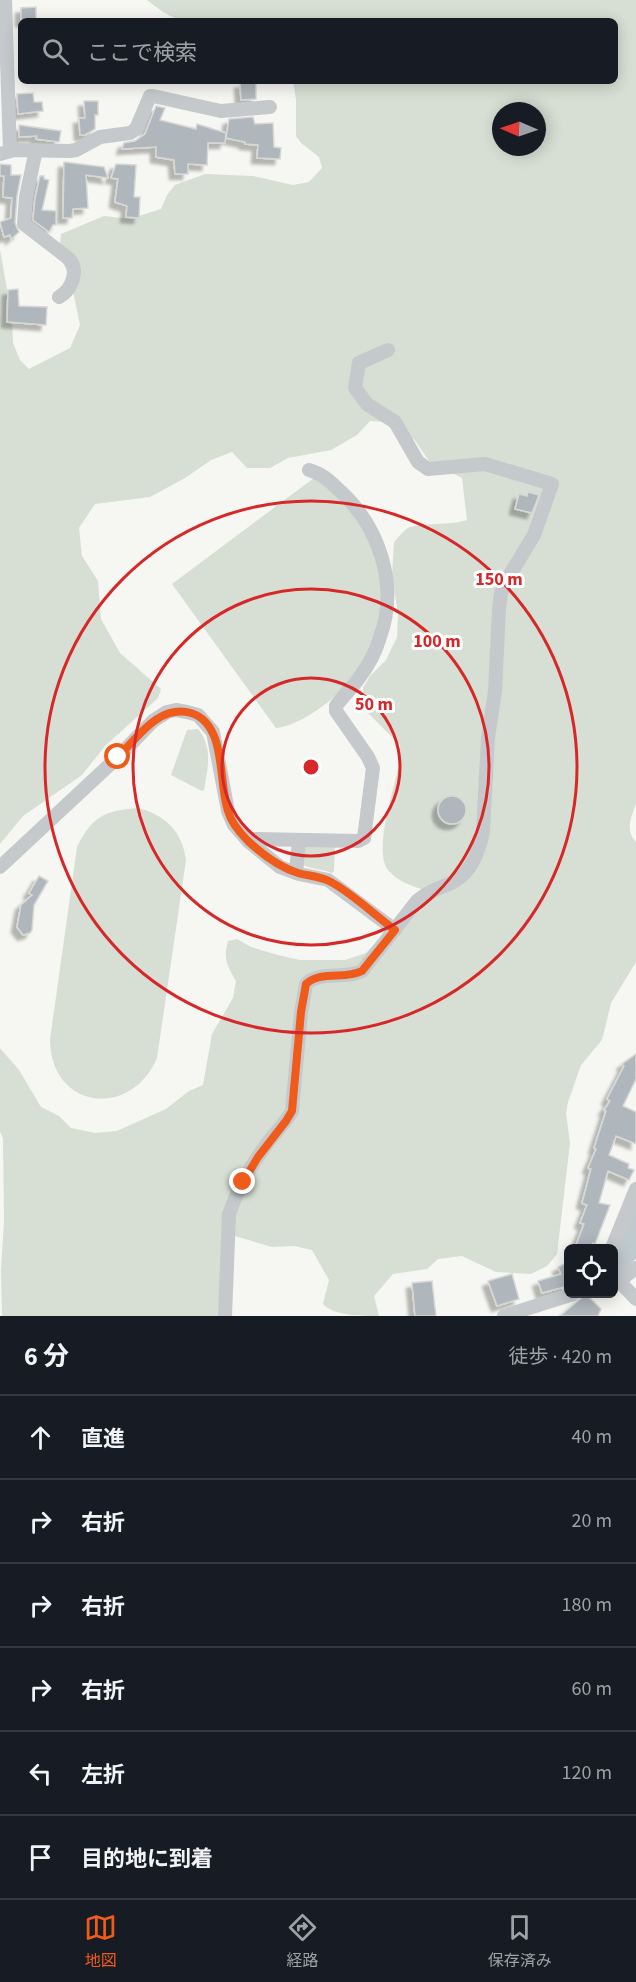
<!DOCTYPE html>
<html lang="ja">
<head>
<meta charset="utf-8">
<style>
  body { margin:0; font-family:"Source Sans 3","Noto Sans JP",sans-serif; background:#242831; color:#f1f3f6 }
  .controls { position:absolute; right:18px; bottom:18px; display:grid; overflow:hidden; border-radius:9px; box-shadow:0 3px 15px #0003 }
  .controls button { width:54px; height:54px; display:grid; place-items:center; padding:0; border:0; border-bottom:2px solid #363941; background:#171b24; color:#f1f3f6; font:30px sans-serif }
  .compass { position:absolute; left:492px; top:102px; width:54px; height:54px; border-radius:50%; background:#171b24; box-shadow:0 3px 15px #0003; rotate:272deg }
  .stop { position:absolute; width:18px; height:18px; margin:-14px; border:4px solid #ef5b1a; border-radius:50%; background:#fff }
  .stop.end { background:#ef5b1a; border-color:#fff; box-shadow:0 2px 6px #0008 }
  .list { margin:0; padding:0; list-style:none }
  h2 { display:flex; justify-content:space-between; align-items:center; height:78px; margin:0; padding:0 24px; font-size:26px }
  h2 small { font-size:20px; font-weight:400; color:#9ea1a6 }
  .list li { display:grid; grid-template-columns:39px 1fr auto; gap:18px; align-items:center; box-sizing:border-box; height:84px; padding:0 24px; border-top:2px solid #363941 }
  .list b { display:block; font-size:22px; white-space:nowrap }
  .list em { font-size:20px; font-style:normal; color:#9ea1a6 }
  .icon { flex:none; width:33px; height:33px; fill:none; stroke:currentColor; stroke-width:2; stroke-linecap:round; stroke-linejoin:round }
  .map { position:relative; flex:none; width:636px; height:1316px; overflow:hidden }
  .search { position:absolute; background:#171b24; box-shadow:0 3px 15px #0003; left:18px; right:18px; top:18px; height:66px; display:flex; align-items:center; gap:15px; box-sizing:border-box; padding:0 21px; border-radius:9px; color:#9ea1a6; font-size:22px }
  .sheet { height:582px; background:#171b24 }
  nav { display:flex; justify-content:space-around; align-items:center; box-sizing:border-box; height:84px; border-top:2px solid #363941; background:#171b24; font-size:16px; color:#9ea1a6 }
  nav a { display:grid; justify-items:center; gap:3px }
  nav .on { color:#ef5b1a }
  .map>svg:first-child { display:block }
  .green { fill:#d7ded3; fill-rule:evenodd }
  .water { fill:#bfcacf }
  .building { fill:#afb6bc; stroke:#d7d8d5; stroke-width:1.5; filter:url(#shadow) }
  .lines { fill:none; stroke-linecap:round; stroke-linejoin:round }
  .minor { stroke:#c5c9cc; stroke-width:14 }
  .route { stroke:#ef5b1a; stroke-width:8 }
  .ring { fill:none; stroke:#d62828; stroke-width:3 }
  .centre { fill:#d62828; stroke:#fff; stroke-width:3 }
  .ring-label { font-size:18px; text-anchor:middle; font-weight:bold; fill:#d62828; stroke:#fff; stroke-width:6; stroke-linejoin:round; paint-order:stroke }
</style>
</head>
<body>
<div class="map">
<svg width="636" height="1316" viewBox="0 0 636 1316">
  <defs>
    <filter id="shadow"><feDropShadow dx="-5.5" dy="5.5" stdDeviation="1.5" flood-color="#0004"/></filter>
  </defs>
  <rect width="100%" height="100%" fill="#f6f6f2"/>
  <g class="green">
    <path d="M 147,0 L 636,0 L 636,804 C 631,817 625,830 636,842 L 636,962 L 611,1003 L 602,1040 L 581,1065 L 568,1102 L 566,1113 L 570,1143 L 557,1254 L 547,1266 L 531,1274 L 496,1272 L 462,1256 L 438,1259 L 427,1269 L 393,1274 L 374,1296 L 379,1316 C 362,1316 333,1316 323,1304 L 329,1280 L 312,1250 L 294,1246 L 272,1247 L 235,1236 L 222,1246 L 220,1316 L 2,1316 L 1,1270 L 4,1221 L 3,1138 L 0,1132 L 0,1048 L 19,1070 L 41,1107 L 59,1116 L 71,1128 L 95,1133 L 117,1131 L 166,1109 L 189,1091 L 203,1085 L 212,1034 L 233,998 L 236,981 C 227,965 223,959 228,941 L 237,939 L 251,947 L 278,955 L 300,960 L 345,960 L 366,953 L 425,890 C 411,886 397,881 388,870 C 373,850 394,791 398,768 C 399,761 400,753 400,745 L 362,707 L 363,688 L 370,676 L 386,660 L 397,637 L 398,613 L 392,577 L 394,542 C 398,538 403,531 408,528 C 422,522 450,526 467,520 L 462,478 L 429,461 L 414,439 L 389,422 L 370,421 L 357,435 L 331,450 L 288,458 L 270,468 L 247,468 L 232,452 L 211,460 L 185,478 L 150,497 L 95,504 L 79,528 L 82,556 L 98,581 L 101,619 L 120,653 L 161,689 L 158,698 L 105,746 L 82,775 L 23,816 L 0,844 L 0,250 L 12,317 L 13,343 L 20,360 L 29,369 L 70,348 L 80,325 L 70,276 L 59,256 L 61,234 L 104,216 L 130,219 L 161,209 L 167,195 L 175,185 L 205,174 L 253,176 L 293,185 L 309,182 L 322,168 L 319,157 L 301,143 L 296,136 L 296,99 L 293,81 L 615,81 L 615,21 L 228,21 C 215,17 212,20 200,21 C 175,22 165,14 147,0 ZM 501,111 L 537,111 L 537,147 L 501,147 Z"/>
    <path d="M 314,478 C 329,488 346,503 357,518 C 399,574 382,660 328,702 C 314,713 294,726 276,728 L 172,584 Z"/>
    <path d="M 198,729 C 213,747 208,768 204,790 L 202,791 L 171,775 L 187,730 Z"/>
    <path d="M 138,808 C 166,815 182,832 186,860 L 157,1058 C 131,1119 51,1110 50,1040 L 77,847 C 93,815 105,811 138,808 Z"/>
    <path d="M 305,847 L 335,847 L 334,871 L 332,873 C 323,869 309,869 302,864 Z"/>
  </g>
  <polygon class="water" points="636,1202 636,1259 619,1273 614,1269 614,1254"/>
  <g class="building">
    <polygon points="36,7 36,21 21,21 21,8"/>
    <polygon points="256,82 256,99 241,100 240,83"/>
    <polygon points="33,93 34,102 42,102 43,111 18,114 17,94"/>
    <polygon points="84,101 98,101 98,115 95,115 95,129 85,135 80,135 79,118 85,118"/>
    <polygon points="156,106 165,108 160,120 196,129 197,124 226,133 225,143 208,143 207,165 188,164 188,174 175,174 174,160 156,157 156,147 122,149 124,143 135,141 145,134"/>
    <polygon points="253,117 255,124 273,123 274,147 281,148 280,159 257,158 258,145 245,144 245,142 226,138 229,119"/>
    <polygon points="19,125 61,131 59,142 36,139 37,136 19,137"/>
    <polygon points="64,162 104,167 108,178 86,175 88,208 73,209 72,218 63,218"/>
    <polygon points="0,164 11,165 11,175 21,175 17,196 15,223 19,232 11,239 10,235 4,237 0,222 11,218 12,198 3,197 4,176 0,176"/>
    <polygon points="116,164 136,165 134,197 140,197 139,218 126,217 127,206 115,202 118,179 111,178"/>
    <polygon points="40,176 44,176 44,179 49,180 42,210 56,211 56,225 53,225 49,232 33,220 35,198"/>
    <polygon points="18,289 19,306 47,307 46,325 7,322 8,290"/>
    <polygon points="528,492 539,495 532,513 515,509 519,494 527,496"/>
    <circle cx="452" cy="810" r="14"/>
    <polygon points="39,876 48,881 34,905 32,930 30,933 23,935 17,927 21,905 32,895 29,893"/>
    <polygon points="636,1054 636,1079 623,1106 636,1112 636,1144 616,1136 609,1155 629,1164 628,1168 634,1170 629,1180 608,1171 599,1203 610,1205 595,1244 593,1243 591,1248 575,1248 584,1224 580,1223 587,1205 582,1203 591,1169 588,1168 596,1149 594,1148 606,1111 604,1110 610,1101 607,1099 624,1066 622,1064"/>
    <polygon points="568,1262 568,1286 542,1293 538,1281 561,1274 558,1267"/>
    <polygon points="512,1274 519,1299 497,1306 488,1281"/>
    <polygon points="432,1281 436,1316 415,1316 412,1283"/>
    <polygon points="586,1294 601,1309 598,1316 560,1316"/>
  </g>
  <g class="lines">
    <g class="minor">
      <polyline points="5,0 10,151"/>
      <path d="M 36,150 L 26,197 L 24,224 L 68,258 C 80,269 72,290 59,297"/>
      <polyline points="0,154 14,150 70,151 76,150 100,137 130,133 136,129 150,96 153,96 221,111 270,107"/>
      <path d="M 248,841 L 255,839 L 358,841 L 364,838 L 373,768 L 368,757 L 336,711 L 336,706 C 343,696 352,688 359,678 C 368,666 376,651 380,637 C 399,584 379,526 339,490 C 330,481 321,473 309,470"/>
      <polyline points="0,867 118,757 153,721 167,712 176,710 187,712 198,715 213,732 228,811 234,825 248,841 280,867 299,874 328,880 395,930"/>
      <polyline points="296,873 299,840"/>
      <polyline points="612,1248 636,1189"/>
      <polyline points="614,1276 636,1299"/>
      <polyline points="619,1281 636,1268"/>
      <path d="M 225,1316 L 229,1214 C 238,1188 252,1163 269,1141 C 277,1131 286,1122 292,1111 L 301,1013 L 306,984 C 321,970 344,980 362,971 L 417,901 C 427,892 439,888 451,883 C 471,874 479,852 483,832 L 488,738 L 495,691 L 499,609 L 501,593 L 509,576 L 534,535 L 552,484 L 485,464 L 428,469 L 418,462 L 395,422 L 367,404 L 355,388 L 359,363 L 388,350"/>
      <polyline points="504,1316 573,1294"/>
    </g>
  </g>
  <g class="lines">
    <path class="route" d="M 118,757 C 138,737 159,704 191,713 C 227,724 218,782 228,811 C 231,822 240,833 248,841 C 263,855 279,867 298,873 C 308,876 319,876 329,881 C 348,890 376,916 395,930 L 362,971 C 344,980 322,970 306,984 L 301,1012 L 292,1111 L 286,1121 L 258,1157 L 243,1182"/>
  </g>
  <g class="ring">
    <circle cx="311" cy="767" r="89"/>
    <circle cx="311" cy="767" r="178"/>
    <circle cx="311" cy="767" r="266"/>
  </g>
  <circle cx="311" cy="767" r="9" class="centre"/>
  <g class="ring-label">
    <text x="499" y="585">150 m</text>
    <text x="437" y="647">100 m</text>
    <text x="374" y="710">50 m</text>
  </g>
</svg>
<div class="controls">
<button><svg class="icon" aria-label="locate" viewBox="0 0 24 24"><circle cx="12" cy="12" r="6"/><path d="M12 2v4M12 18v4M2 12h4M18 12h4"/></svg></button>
</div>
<svg class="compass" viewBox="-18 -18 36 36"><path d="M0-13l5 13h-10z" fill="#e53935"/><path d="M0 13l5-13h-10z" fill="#9ea1a6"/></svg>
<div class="stop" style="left:118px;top:757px"></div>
<div class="stop end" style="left:243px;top:1182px"></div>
<div class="search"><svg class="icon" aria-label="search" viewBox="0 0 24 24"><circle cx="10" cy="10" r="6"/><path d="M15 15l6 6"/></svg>ここで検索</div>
</div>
<section class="sheet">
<h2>6 分<small>徒歩 · 420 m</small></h2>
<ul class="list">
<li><svg class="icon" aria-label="ahead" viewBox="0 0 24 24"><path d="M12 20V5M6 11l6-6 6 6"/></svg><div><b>直進</b></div><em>40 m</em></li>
<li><svg class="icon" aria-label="right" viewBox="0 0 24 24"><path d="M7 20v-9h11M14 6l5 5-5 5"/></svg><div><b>右折</b></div><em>20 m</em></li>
<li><svg class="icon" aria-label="right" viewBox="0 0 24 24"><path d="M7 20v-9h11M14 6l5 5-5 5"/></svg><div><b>右折</b></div><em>180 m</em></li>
<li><svg class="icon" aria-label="right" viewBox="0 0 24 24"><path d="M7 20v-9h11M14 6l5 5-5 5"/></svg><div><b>右折</b></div><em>60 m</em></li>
<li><svg class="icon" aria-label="left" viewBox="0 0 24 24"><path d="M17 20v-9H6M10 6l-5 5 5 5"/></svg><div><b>左折</b></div><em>120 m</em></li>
<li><svg class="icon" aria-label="arrive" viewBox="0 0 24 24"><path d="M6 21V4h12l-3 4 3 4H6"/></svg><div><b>目的地に到着</b></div></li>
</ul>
</section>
<nav>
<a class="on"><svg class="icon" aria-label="map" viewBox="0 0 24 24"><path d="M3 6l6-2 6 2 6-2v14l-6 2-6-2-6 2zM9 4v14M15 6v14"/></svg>地図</a>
<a><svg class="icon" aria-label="directions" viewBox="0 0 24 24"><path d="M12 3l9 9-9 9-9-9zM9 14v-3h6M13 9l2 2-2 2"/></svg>経路</a>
<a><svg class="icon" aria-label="saved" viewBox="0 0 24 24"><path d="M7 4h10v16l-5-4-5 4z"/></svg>保存済み</a>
</nav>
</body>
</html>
